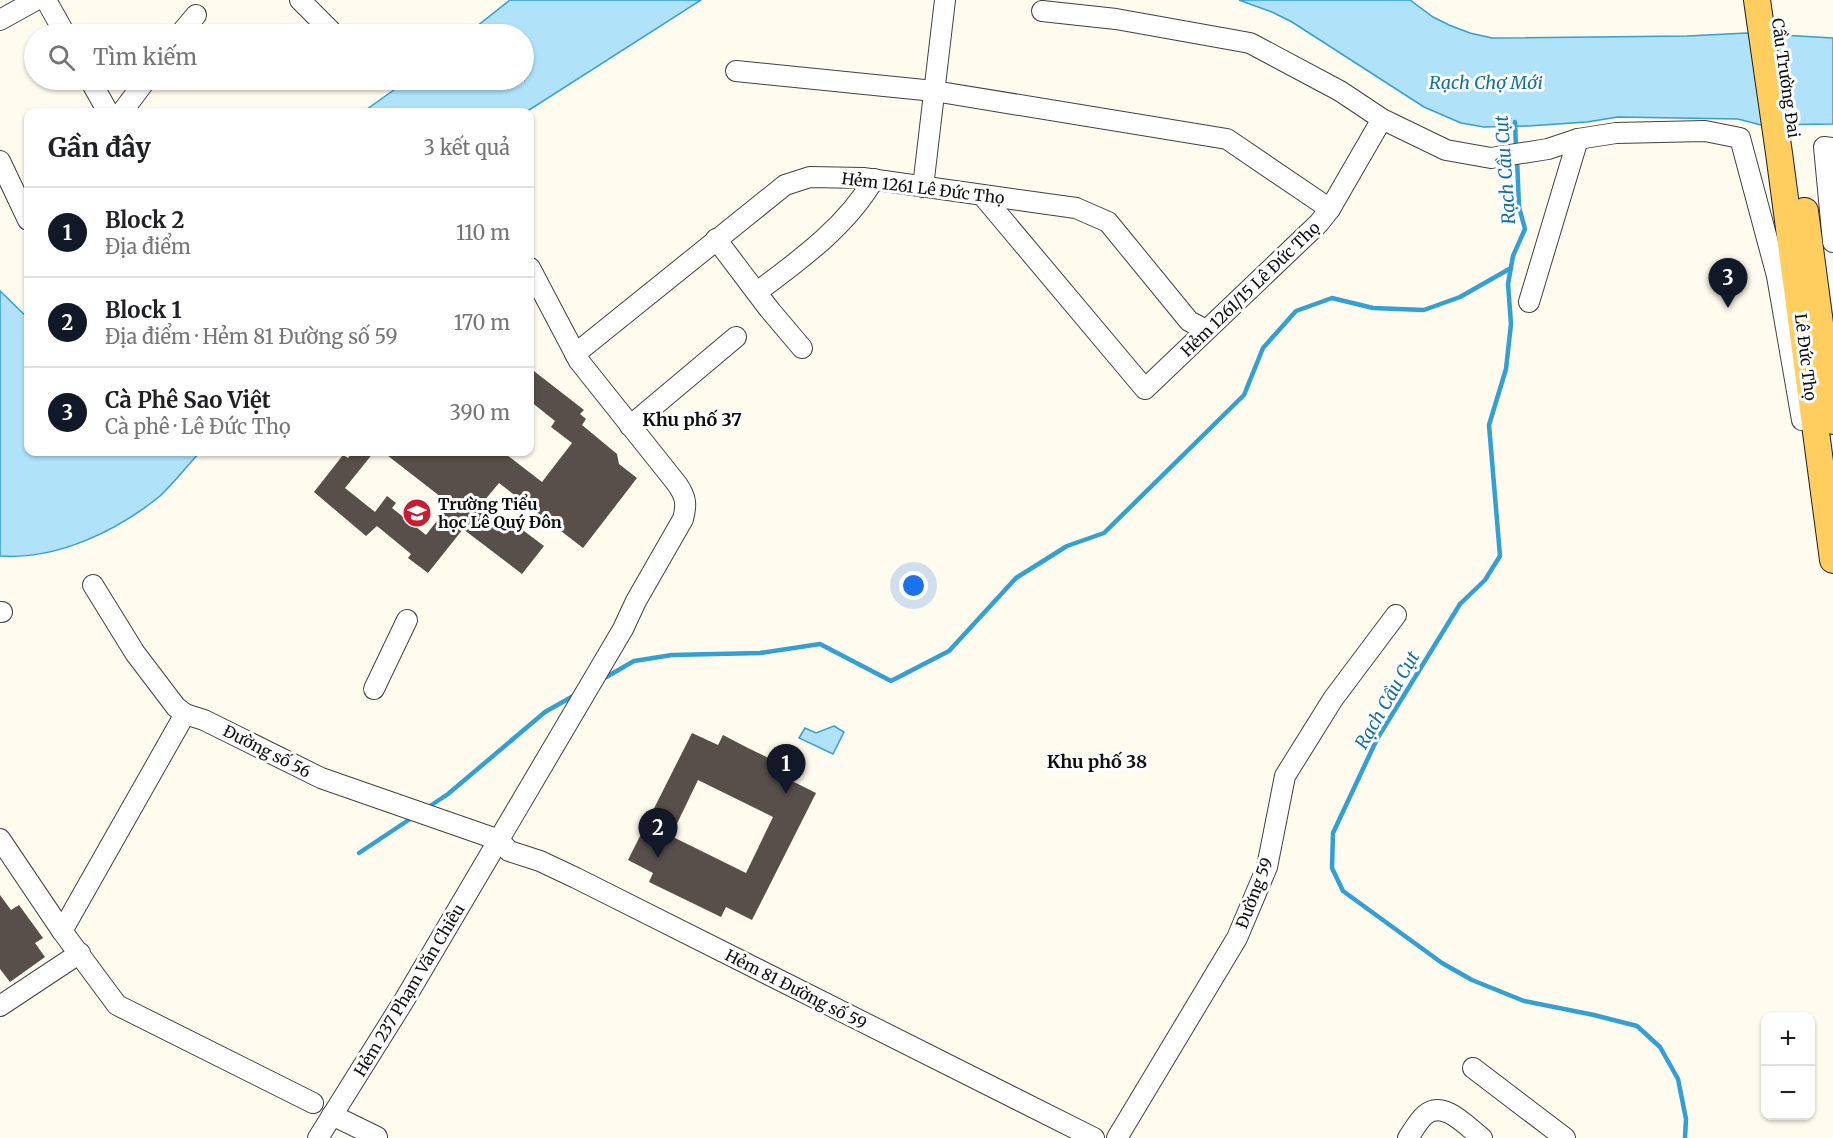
<!DOCTYPE html>
<html lang="vi">
<head>
<meta charset="utf-8">
<style>
  body { margin:0; font-family:Merriweather,serif; background:#f6f6f6; color:#202124 }
  .controls { position:absolute; right:18px; bottom:18px; display:grid; overflow:hidden; border-radius:12px; box-shadow:0 2px 4px #0004 }
  .controls button { width:54px; height:54px; display:grid; place-items:center; padding:0; border:0; border-bottom:2px solid #e0e0e0; background:#fff; color:#202124; font:30px sans-serif }
  .you { position:absolute; left:914px; top:586px; width:21px; height:21px; margin:-15px; border:4px solid #fff; border-radius:50%; background:#1a73e8; box-shadow:0 0 0 9px #1a73e833 }
  .badge { display:grid; place-items:center; width:39px; height:39px; border-radius:50%; background:#111827; color:#fff; font-size:20px; font-weight:700 }
  .pin { position:absolute; translate:-50% -50px; filter:drop-shadow(0 2px 3px #0008) }
  .pin::after { content:''; position:absolute; top:32px; width:21px; height:18px; background:inherit; clip-path:polygon(0 0,100% 0,50% 100%) }
  .list { margin:0; padding:0; list-style:none }
  h2 { display:flex; justify-content:space-between; align-items:center; height:78px; margin:0; padding:0 24px; font-size:26px }
  h2 small { font-size:20px; font-weight:400; color:#757577 }
  .list li { display:grid; grid-template-columns:39px 1fr auto; gap:18px; align-items:center; box-sizing:border-box; height:90px; padding:0 24px; border-top:2px solid #e0e0e0 }
  .list b { display:block; font-size:22px; white-space:nowrap }
  .list p { margin:0; font-size:20px; white-space:nowrap; color:#757577 }
  .list em { font-size:20px; font-style:normal; color:#757577 }
  .icon { flex:none; width:33px; height:33px; fill:none; stroke:currentColor; stroke-width:2; stroke-linecap:round; stroke-linejoin:round }
  .map { position:relative; flex:none; width:1833px; height:1138px; overflow:hidden }
  .search { position:absolute; background:#fff; box-shadow:0 2px 4px #0004; left:24px; top:24px; width:510px; height:66px; display:flex; align-items:center; gap:15px; box-sizing:border-box; padding:0 21px; border-radius:33px; color:#757577; font-size:22px }
  .panel { position:absolute; background:#fff; box-shadow:0 2px 4px #0004; left:24px; top:108px; width:510px; height:348px; border-radius:12px }
  .map>svg:first-child { display:block }
  .water { fill:#b0e3fa; stroke:#329fd6; stroke-width:1.5 }
  .lines { fill:none; stroke-linecap:round; stroke-linejoin:round }
  .stream { stroke:#329fd6; stroke-width:4.5 }
  .building { fill:#584e4a; fill-rule:evenodd }
  .minor-casing { stroke:#414141; stroke-width:22 }
  .major-casing { stroke:#1f1f1f; stroke-width:28 }
  .minor { stroke:#fff; stroke-width:20 }
  .major { stroke:#ffce5f; stroke-width:26 }
  .labels { text-anchor:middle; dominant-baseline:central; stroke-width:6; stroke-linejoin:round; paint-order:stroke }
  .street-label { font-size:16px; fill:#0e0e0e; stroke:#fff }
  .poi-label { font-size:16px; font-weight:bold; fill:#0e0e0e; stroke:#fff; text-anchor:start }
  .water-label { font-size:18px; font-style:italic; fill:#0e6fa9; stroke:#fff }
  .neighbourhood-label { font-size:18px; font-weight:bold; fill:#0e0e0e; stroke:#fff }
</style>
</head>
<body>
<div class="map">
<svg width="1833" height="1138" viewBox="0 0 1833 1138">
  <rect width="100%" height="100%" fill="#fffbef"/>
  <g class="water">
    <polygon points="510,0 701,0 526,112 363,112 408,80 524,80 524,34 467,34"/>
    <polygon points="1239,0 1410,0 1433,17 1449,25 1470,33 1492,38 1687,36 1747,33 1833,38 1833,124 1761,125 1738,119 1618,117 1587,122 1528,126 1484,127 1461,123 1424,107 1292,22 1272,12"/>
    <path d="M 0,291 L 28,318 L 28,452 L 200,452 C 187,466 174,483 160,496 C 117,531 57,560 0,556 Z"/>
    <polygon points="834,726 844,732 833,754 799,738 805,728 816,733"/>
  </g>
  <g class="lines">
    <g class="stream">
      <polyline points="1515,122 1516,149"/>
      <polyline points="1517,158 1519,207 1525,229 1513,256 1508,284 1511,324 1506,369 1489,425 1500,556 1485,580 1460,604 1377,739 1333,833 1332,868 1343,891 1442,963 1472,980 1524,1001 1594,1015 1637,1026 1660,1047 1678,1079 1686,1119 1685,1138"/>
      <polyline points="601,680 634,661 672,655 760,653 820,644 891,681 949,651 1016,578 1067,546 1104,533 1244,395 1263,348 1296,311 1332,298 1373,308 1424,310 1460,297 1511,268"/>
      <polyline points="427,808 448,794 545,712 575,695"/>
      <polyline points="359,853 413,817"/>
    </g>
  </g>
  <g class="building">
    <polygon points="530,368 584,410 580,414 586,419 582,425 617,454 619,464 637,478 583,548 499,483 484,501 544,546 522,574 463,529 428,573 408,558 411,554 377,526 366,536 314,492 343,455 348,458 353,452 374,452 345,488 375,512 387,496 396,503 392,508 426,535 450,504 383,452 503,452 542,482 572,443 551,427 555,421 530,401"/>
    <path d="M 692,733 L 718,745 L 723,735 L 748,748 L 795,771 L 790,780 L 816,793 L 752,920 L 726,907 L 721,917 L 649,882 L 653,873 L 628,860 ZM 698,780 L 773,817 L 746,873 L 671,836 Z"/>
    <polygon points="0,895 11,910 19,905 43,938 35,943 45,957 10,982 0,969"/>
  </g>
  <g class="lines">
    <g class="minor-casing">
      <g id="minor">
        <polyline points="46,0 65,34"/>
        <polyline points="300,0 334,34"/>
        <polyline points="1042,11 1116,19 1250,43 1340,91 1382,119 1446,150 1491,158 1548,149 1578,139 1616,133 1705,131 1740,138 1777,276 1802,420"/>
        <polyline points="0,20 36,0"/>
        <polyline points="180,34 196,15"/>
        <polyline points="736,71 934,91 1227,139 1330,209"/>
        <polyline points="90,80 108,112"/>
        <polyline points="122,112 146,80"/>
        <polyline points="1833,148 1824,147 1833,242"/>
        <polyline points="0,161 28,220"/>
        <polyline points="923,187 945,0"/>
        <polyline points="982,195 1145,389 1319,223 1330,209 1382,119"/>
        <polyline points="716,239 769,309 802,348"/>
        <path d="M 757,292 C 800,260 847,226 874,179"/>
        <polyline points="1529,302 1578,139"/>
        <polyline points="575,354 785,185 810,177 863,178 1076,208 1108,222 1189,321 1206,330"/>
        <polyline points="630,426 736,337"/>
        <polyline points="93,585 135,653 176,707 185,714 204,720 321,778 499,840 509,851 540,861 576,878 1094,1138"/>
        <polyline points="0,612 2,612"/>
        <polyline points="374,689 407,620"/>
        <polyline points="0,839 62,931 117,1005 313,1103"/>
        <polyline points="62,931 185,714"/>
        <polyline points="0,1006 80,953"/>
        <polyline points="1473,1068 1565,1138"/>
        <polyline points="332,1115 377,1137"/>
        <path d="M 318,1138 L 405,999 L 623,629 L 636,601 L 683,519 C 687,504 686,497 677,484 L 579,361 L 530,268"/>
        <polyline points="1117,1138 1237,938 1267,867 1285,776 1333,699 1396,615"/>
        <path d="M 1408,1138 C 1413,1131 1418,1121 1425,1115 C 1444,1099 1467,1127 1482,1138"/>
      </g>
    </g>
    <g class="major-casing">
      <g id="major">
        <polyline points="1757,0 1779,153 1833,560"/>
        <polyline points="1805,211 1833,421"/>
      </g>
    </g>
    <use href="#minor" class="minor"/>
    <use href="#major" class="major"/>
  </g>
  <defs>
    <g id="school-disc" transform="scale(1.5)"><circle r="9.5" fill="#c81c30" stroke="#fff"/><path d="M0-5L7-2L0 1L-7-2ZM-4 1L0 2.5L4 1V4Q0 6-4 4Z" fill="#fff"/></g>
  </defs>
  <g fill-rule="evenodd">
    <use href="#school-disc" x="417" y="513"/>
  </g>
  <g class="labels">
    <g class="street-label">
      <text transform="translate(1786 78) rotate(82)">Cầu Trường Đai</text>
      <text transform="translate(923 188) rotate(7)">Hẻm 1261 Lê Đức Thọ</text>
      <text transform="translate(1250 289) rotate(-44)">Hẻm 1261/15 Lê Đức Thọ</text>
      <text transform="translate(1806 357) rotate(83)">Lê Đức Thọ</text>
      <text transform="translate(267 751) rotate(27)">Đường số 56</text>
      <text transform="translate(1254 893) rotate(-69)">Đường 59</text>
      <text transform="translate(796 989) rotate(27)">Hẻm 81 Đường số 59</text>
      <text transform="translate(409 990) rotate(-59)">Hẻm 237 Phạm Văn Chiêu</text>
    </g>
    <g class="poi-label">
      <text x="438" y="504">Trường Tiểu<tspan x="438" dy="18">học Lê Quý Đôn</tspan></text>
    </g>
    <g class="water-label">
      <text x="1486" y="82">Rạch Chợ Mới</text>
      <text transform="translate(1505 170) rotate(-94)">Rạch Cầu Cụt</text>
      <text transform="translate(1387 700) rotate(-60)">Rạch Cầu Cụt</text>
    </g>
    <g class="neighbourhood-label">
      <text x="692" y="419">Khu phố 37</text>
      <text x="1097" y="761">Khu phố 38</text>
    </g>
  </g>
</svg>
<div class="controls">
<button>+</button>
<button>−</button>
</div>
<div class="you"></div>
<div class="pin badge" style="left:786px;top:794px">1</div>
<div class="pin badge" style="left:658px;top:858px">2</div>
<div class="pin badge" style="left:1728px;top:308px">3</div>
<div class="search"><svg class="icon" aria-label="search" viewBox="0 0 24 24"><circle cx="10" cy="10" r="6"/><path d="M15 15l6 6"/></svg>Tìm kiếm</div>
<section class="panel">
<h2>Gần đây<small>3 kết quả</small></h2>
<ul class="list">
<li><span class="badge">1</span><div><b>Block 2</b><p>Địa điểm</p></div><em>110 m</em></li>
<li><span class="badge">2</span><div><b>Block 1</b><p>Địa điểm · Hẻm 81 Đường số 59</p></div><em>170 m</em></li>
<li><span class="badge">3</span><div><b>Cà Phê Sao Việt</b><p>Cà phê · Lê Đức Thọ</p></div><em>390 m</em></li>
</ul>
</section>
</div>
</body>
</html>
